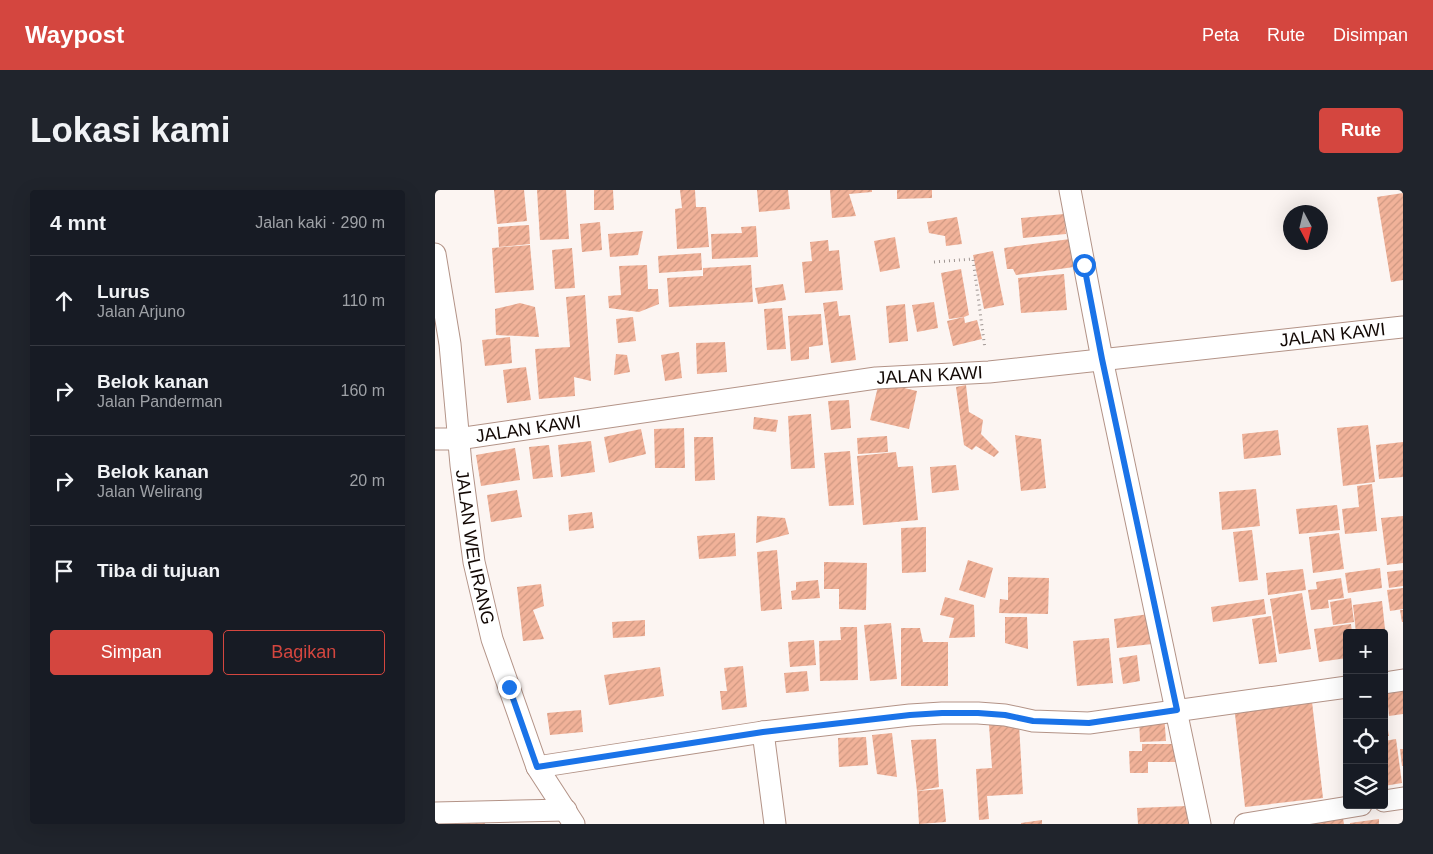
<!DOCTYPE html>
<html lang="id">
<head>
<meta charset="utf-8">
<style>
  body { margin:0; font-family:Helvetica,sans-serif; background:#20242c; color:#f1f3f6 }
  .controls { position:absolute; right:15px; bottom:15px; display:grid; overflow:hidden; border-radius:5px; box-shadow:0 5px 20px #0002 }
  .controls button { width:45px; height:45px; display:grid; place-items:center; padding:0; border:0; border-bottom:1px solid #363941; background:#171b24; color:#f1f3f6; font:25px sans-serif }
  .compass { position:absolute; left:848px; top:15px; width:45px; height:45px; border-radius:50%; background:#171b24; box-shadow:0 5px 20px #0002; rotate:173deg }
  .stop { position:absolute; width:15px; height:15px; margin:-11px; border:4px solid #1a73e8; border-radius:50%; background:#fff }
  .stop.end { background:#1a73e8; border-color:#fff; box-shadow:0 1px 5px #0008 }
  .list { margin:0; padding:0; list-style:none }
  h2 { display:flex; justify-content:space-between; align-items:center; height:65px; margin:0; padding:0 20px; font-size:21px }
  h2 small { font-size:16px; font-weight:400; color:#9ea1a6 }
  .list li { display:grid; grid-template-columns:32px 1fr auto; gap:15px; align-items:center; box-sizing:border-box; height:90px; padding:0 20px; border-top:1px solid #363941 }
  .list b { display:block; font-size:19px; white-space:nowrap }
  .list p { margin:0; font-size:16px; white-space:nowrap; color:#9ea1a6 }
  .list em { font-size:16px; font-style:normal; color:#9ea1a6 }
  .actions { display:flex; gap:10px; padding:15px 20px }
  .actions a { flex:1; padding:11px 0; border:1px solid #d4463f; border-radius:5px; text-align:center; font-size:18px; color:#d4463f }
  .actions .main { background:#d4463f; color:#fff }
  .icon { flex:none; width:28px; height:28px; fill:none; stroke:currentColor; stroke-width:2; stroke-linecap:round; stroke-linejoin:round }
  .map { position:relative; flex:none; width:968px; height:634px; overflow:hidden; border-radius:5px }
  header { display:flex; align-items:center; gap:30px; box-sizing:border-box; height:70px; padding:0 25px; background:#d4463f; color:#fff }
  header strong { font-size:24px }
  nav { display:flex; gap:28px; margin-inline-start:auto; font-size:18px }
  .intro { display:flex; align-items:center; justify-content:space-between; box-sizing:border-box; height:120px; padding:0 30px }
  h1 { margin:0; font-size:35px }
  .button { padding:12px 22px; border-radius:5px; background:#d4463f; color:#fff; font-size:18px; font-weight:700 }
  main { display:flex; gap:30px; padding:0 30px }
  aside { flex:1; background:#171b24; border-radius:5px; box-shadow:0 5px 20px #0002 }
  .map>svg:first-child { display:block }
  .building { fill:url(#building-hatch) }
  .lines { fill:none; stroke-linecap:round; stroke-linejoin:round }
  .minor-casing { stroke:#b39387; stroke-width:23 }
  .path { stroke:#9e9592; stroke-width:3; stroke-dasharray:1 4; stroke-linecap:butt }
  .minor { stroke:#fff; stroke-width:21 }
  .route { stroke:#1a73e8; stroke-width:6 }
  .labels { text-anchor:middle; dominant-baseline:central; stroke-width:4; stroke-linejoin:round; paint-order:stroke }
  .street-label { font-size:18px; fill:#130905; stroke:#fcf5f2 }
</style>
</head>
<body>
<header>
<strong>Waypost</strong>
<nav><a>Peta</a><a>Rute</a><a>Disimpan</a></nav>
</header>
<div class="intro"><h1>Lokasi kami</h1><a class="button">Rute</a></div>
<main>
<aside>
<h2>4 mnt<small>Jalan kaki · 290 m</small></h2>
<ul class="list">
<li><svg class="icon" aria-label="ahead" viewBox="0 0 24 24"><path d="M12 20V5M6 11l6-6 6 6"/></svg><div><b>Lurus</b><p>Jalan Arjuno</p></div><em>110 m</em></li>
<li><svg class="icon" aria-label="right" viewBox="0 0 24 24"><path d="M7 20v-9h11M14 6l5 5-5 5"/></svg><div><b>Belok kanan</b><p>Jalan Panderman</p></div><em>160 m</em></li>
<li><svg class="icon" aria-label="right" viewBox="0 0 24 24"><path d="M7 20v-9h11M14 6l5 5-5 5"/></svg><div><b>Belok kanan</b><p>Jalan Welirang</p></div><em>20 m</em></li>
<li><svg class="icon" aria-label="arrive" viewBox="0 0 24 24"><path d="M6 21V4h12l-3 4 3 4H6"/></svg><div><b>Tiba di tujuan</b></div></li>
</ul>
<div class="actions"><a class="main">Simpan</a><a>Bagikan</a></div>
</aside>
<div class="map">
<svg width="968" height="634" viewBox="0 0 968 634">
  <defs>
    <pattern id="building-hatch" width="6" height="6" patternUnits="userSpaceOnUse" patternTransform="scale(1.25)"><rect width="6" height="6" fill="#f1b299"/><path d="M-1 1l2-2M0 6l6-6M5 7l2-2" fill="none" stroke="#ce9882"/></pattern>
  </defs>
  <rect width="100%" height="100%" fill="#fcf5f2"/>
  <g class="building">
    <polygon points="59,0 89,0 92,31 62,34"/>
    <polygon points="102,0 131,0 134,49 105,50"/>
    <polygon points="159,0 178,0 179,20 159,20"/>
    <polygon points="245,0 260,0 261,17 271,17 274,57 242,59 240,19 247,18"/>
    <polygon points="322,0 353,0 355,19 324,22"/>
    <polygon points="395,0 437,0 437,2 414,4 421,26 397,28"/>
    <polygon points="462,0 497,0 497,8 462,9"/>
    <polygon points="968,3 968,90 956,92 942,7"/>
    <polygon points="629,24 631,44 588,48 586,28"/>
    <polygon points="522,27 527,54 511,56 510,46 494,43 492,32"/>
    <polygon points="165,32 167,60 147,62 145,34"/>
    <polygon points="94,35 95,54 64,57 63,37"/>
    <polygon points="321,36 323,67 277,69 276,44 307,43 306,37"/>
    <polygon points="208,41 203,65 175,67 173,44"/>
    <polygon points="460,47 465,78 445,82 439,51"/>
    <polygon points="635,49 639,77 581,85 578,79 572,79 569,58"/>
    <polygon points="393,50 394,61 404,60 408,100 370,103 367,72 377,71 375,52"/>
    <polygon points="95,55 99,100 60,103 57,58"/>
    <polygon points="137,58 140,98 120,99 117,60"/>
    <polygon points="558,61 569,115 549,119 538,65"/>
    <polygon points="266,63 267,80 224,83 223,66"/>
    <polygon points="212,75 213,99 223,99 224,114 204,122 174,118 173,106 186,105 184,76"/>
    <polygon points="316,75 318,112 234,117 232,88 268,86 268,78"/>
    <polygon points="526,79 534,125 529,127 514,129 506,83"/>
    <polygon points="629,84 632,120 586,123 583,88"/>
    <polygon points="348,94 351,110 323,114 320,98"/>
    <polygon points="150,105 156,191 139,187 140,206 104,209 100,159 135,157 131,107"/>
    <polygon points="402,111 404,126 415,125 421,170 396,173 388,113"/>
    <polygon points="499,112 503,138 482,142 477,115"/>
    <polygon points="85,113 100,117 104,147 61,145 60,119"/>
    <polygon points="470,114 473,151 454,153 451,116"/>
    <polygon points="347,118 351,159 332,160 329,119"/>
    <polygon points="386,124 388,155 374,157 374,169 356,171 353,126"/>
    <polygon points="198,127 201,151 183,153 181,129"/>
    <polygon points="529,127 530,133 542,130 547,149 518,156 512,131"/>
    <polygon points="75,147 77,173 50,176 47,150"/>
    <polygon points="290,152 292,182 262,184 261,153"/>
    <polygon points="244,162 247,188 230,191 226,165"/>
    <polygon points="181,164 192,165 195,182 179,185"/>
    <polygon points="91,177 96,210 72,213 68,180"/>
    <polygon points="444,192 482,201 474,239 435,230"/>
    <polygon points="531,195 534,222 548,230 546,244 564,262 559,267 541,256 537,260 529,255 521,197"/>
    <polygon points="414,210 416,238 396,240 393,211"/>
    <polygon points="376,224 380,278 356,279 353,226"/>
    <polygon points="319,227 343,230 341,242 318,239"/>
    <polygon points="933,235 940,292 908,296 902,238"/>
    <polygon points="249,238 250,278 220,278 219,239"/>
    <polygon points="206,239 211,264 174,273 169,247"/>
    <polygon points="843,240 846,265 809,269 807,244"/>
    <polygon points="580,245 606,249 611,298 586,301"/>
    <polygon points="452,246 453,262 423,264 422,248"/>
    <polygon points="259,247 278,247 280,290 260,291"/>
    <polygon points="156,251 160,282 126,287 123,255"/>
    <polygon points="968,252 968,287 944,289 941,255"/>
    <polygon points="114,255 118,287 98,289 94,257"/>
    <polygon points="80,258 85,290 46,296 41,265"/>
    <polygon points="415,261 419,315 394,316 389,263"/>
    <polygon points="461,262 463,277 478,276 483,330 428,335 422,266"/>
    <polygon points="521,275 524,300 497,303 495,277"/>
    <polygon points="937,294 942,341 910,344 907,319 924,317 922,296"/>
    <polygon points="821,299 825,336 787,340 784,302"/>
    <polygon points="82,300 87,327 56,332 52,305"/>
    <polygon points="902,315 905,340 864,344 861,319"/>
    <polygon points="157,322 159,338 134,341 133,325"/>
    <polygon points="322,326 350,328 354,344 321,353"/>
    <polygon points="968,326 968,373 952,375 946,328"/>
    <polygon points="491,337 491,382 467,383 466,338"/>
    <polygon points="817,340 823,390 804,392 798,342"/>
    <polygon points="300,343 301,366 264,369 262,346"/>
    <polygon points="904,343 909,379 878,383 874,347"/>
    <polygon points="342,360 347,419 326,421 322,362"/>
    <polygon points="533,370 558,378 550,408 524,400"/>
    <polygon points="389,372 432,373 431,420 404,419 404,399 389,399"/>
    <polygon points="945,378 947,398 913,403 910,383"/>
    <polygon points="868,379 871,400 833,405 831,383"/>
    <polygon points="968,380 968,396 954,398 952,382"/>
    <polygon points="573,387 614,388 613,424 564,423 565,409 573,410"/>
    <polygon points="906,388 909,408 893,410 894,418 876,420 873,400 882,399 881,392"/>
    <polygon points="383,390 385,408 357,410 356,401 361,400 361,392"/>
    <polygon points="106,394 109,416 98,420 109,449 88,451 82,397"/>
    <polygon points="968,398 968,419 955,421 952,400"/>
    <polygon points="867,403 876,459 844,464 835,409"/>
    <polygon points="510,407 539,415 540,447 514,448 519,428 505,425"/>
    <polygon points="916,408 919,432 898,435 895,412"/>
    <polygon points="829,409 831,424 778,432 776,417"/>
    <polygon points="947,411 952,458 949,458 949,443 921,443 918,415"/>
    <polygon points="965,420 968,420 968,432 967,432"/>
    <polygon points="714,424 717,454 682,458 679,429"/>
    <polygon points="836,426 842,472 824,474 817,429"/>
    <polygon points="570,427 592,427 593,459 570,453"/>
    <polygon points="210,430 210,446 178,448 177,432"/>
    <polygon points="456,433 462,489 435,491 429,435"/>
    <polygon points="916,434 917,443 912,443 912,468 884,472 879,439"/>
    <polygon points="405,437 422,437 423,490 385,491 384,451 406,450"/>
    <polygon points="466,438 485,438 488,452 513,452 513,496 466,496"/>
    <polygon points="674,448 678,493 642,496 638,451"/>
    <polygon points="379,450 381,475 355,477 353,452"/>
    <polygon points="702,465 705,491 688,494 684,468"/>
    <polygon points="308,476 312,517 287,520 285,501 292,501 289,478"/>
    <polygon points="225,477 229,506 174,515 169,485"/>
    <polygon points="372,481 374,501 351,503 349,483"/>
    <polygon points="968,493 968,524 954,526 951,495"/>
    <polygon points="876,503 888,608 810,617 799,515"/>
    <polygon points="949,518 954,546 949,546"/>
    <polygon points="146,520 148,542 115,545 112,523"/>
    <polygon points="729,524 731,551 705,552 704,526"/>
    <polygon points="584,534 588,604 552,606 554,629 544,630 541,579 557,578 554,535"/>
    <polygon points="457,543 462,587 442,584 437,545"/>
    <polygon points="431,547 433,575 404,577 403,548"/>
    <polygon points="501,549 504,597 482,601 476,550"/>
    <polygon points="961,549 967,593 949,596 949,551"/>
    <polygon points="707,554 739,554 740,572 713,572 713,583 695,583 694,561 707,561"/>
    <polygon points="965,559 968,559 968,576 967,576"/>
    <polygon points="508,599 511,632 484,634 482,601"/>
    <polygon points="752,616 753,634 703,634 702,618"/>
    <polygon points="907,622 909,634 876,634 875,627"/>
    <polygon points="49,629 50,634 10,634 10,631"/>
    <polygon points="944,629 944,634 915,634 915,633"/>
    <polygon points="607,630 607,634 586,634 586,633"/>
  </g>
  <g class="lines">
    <g class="minor-casing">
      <g id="minor">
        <polyline points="635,0 667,169 765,634"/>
        <path id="s1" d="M 0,64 L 15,154 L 26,275 L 39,372 L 57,449 L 102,577 L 139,634"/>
        <path id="s2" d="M 0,249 L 23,249 L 441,188 L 554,182 L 968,137"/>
        <polyline points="949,493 968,490"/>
        <polyline points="328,542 340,634"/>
        <polyline points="102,577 328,542 475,525 507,523 543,523 570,525 598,531 654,533 912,497"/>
        <polyline points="949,611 968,608"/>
        <polyline points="0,623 131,620"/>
        <polyline points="810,634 926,615"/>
      </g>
    </g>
    <polyline class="path" points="499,72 538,69 550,159"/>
    <use href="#minor" class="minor"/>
  </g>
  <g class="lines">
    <polyline class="route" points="74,497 102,577 328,542 475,525 507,523 543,523 570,525 598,531 654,533 742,520 667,169 649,75"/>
  </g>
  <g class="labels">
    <g class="street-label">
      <text stroke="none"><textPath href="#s2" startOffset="904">JALAN KAWI</textPath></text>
      <text stroke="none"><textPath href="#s2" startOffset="499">JALAN KAWI</textPath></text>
      <text stroke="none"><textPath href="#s2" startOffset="94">JALAN KAWI</textPath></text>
      <text stroke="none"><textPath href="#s1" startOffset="296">JALAN WELIRANG</textPath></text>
    </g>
  </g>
</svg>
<div class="controls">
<button>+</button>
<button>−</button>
<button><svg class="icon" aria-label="locate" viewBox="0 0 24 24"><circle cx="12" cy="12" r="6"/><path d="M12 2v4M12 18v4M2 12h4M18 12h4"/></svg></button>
<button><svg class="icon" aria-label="layers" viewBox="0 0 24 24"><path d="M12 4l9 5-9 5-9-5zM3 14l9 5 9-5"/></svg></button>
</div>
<svg class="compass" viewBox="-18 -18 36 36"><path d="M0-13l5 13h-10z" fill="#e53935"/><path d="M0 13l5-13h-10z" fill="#9ea1a6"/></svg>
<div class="stop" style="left:649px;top:75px"></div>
<div class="stop end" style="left:74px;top:497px"></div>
</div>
</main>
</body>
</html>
